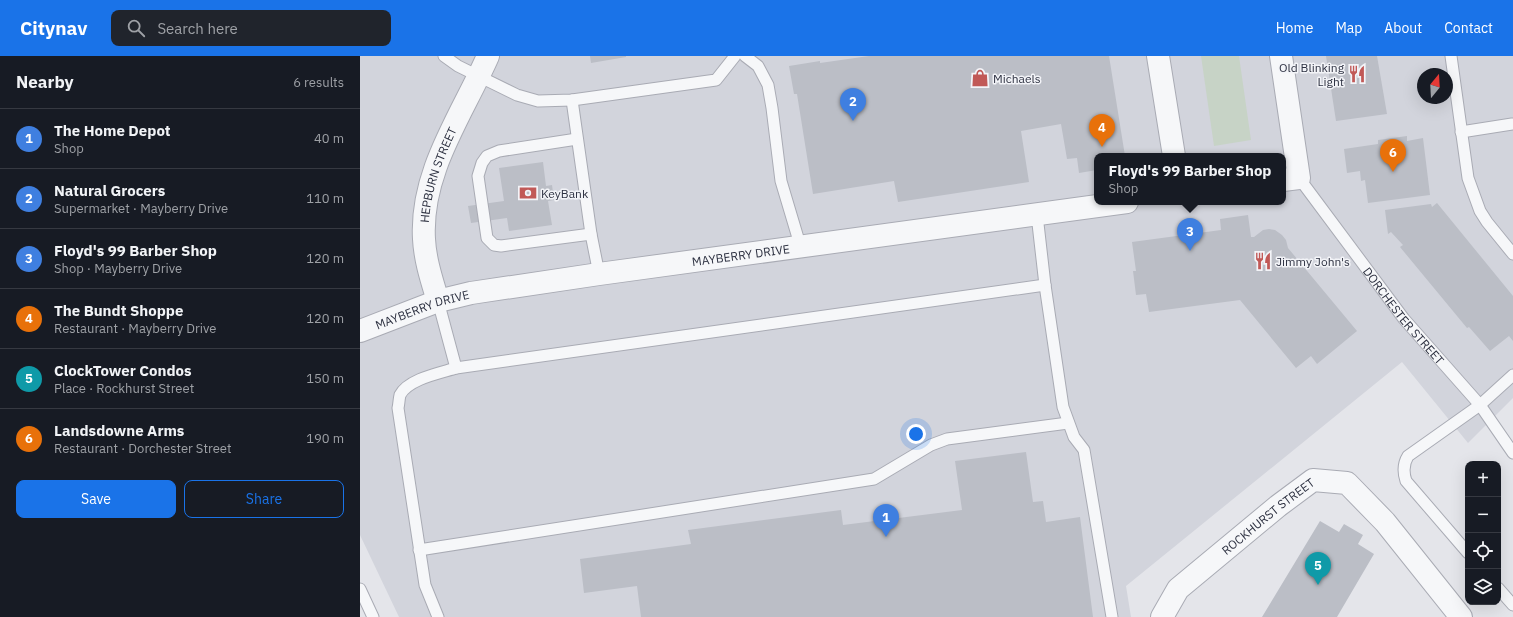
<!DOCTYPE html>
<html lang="en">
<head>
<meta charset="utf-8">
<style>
  body { margin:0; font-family:"IBM Plex Sans",sans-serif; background:#20242c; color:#f1f3f6 }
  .controls { position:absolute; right:12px; bottom:12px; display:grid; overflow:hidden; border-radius:8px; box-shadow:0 4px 16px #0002 }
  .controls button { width:36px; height:36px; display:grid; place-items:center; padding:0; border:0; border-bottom:1px solid #363941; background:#171b24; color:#f1f3f6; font:20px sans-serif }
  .compass { position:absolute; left:1057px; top:12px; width:36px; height:36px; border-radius:50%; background:#171b24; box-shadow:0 4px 16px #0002; rotate:18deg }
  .you { position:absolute; left:556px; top:378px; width:14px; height:14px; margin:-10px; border:3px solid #fff; border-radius:50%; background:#1a73e8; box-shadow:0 0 0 6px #1a73e833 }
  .badge { display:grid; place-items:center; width:26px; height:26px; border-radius:50%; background:#1a73e8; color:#fff; font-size:13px; font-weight:700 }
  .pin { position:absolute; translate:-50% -33px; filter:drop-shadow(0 1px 2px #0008) }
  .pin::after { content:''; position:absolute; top:21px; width:14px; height:12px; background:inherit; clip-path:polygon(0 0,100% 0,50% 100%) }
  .popup { position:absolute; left:734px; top:97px; width:192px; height:52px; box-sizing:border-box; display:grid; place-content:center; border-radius:8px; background:#171b24; filter:drop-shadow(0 1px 3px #0005); font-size:13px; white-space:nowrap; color:#9ea1a6 }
  .popup b { font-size:15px; color:#f1f3f6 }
  .popup::after { content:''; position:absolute; left:50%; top:100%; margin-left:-8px; border:8px solid transparent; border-top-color:#171b24 }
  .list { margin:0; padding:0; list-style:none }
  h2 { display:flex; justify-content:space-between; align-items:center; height:52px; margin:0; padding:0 16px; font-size:17px }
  h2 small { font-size:13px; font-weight:400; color:#9ea1a6 }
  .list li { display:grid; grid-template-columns:26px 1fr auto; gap:12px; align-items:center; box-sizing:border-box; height:60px; padding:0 16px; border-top:1px solid #363941 }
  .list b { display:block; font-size:15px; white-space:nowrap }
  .list p { margin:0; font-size:13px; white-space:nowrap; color:#9ea1a6 }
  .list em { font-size:13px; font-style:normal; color:#9ea1a6 }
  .actions { display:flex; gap:8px; padding:12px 16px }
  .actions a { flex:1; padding:9px 0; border:1px solid #1a73e8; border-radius:8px; text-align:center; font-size:14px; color:#1a73e8 }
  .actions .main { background:#1a73e8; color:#fff }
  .icon { flex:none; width:22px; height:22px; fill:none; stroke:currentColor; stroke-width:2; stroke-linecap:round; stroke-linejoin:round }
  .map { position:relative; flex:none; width:1153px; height:561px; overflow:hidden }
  header { display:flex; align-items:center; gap:24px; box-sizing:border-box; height:56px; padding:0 20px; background:#1a73e8; color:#fff }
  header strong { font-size:19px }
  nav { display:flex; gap:22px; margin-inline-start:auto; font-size:14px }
  .search { width:280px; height:36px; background:#20242c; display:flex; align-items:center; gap:10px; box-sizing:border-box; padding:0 14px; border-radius:8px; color:#9ea1a6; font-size:15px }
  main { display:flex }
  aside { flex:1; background:#171b24 }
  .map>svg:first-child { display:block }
  .built { fill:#d2d4dc; fill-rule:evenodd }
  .green { fill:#c7d3c6 }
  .building { fill:#bbbec6 }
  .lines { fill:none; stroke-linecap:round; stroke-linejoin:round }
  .service-casing { stroke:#a9abb4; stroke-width:13 }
  .minor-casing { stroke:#a9abb4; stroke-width:24 }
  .service { stroke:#f6f7f9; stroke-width:11 }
  .minor { stroke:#f6f7f9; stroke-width:22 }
  .labels { text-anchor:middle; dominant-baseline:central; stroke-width:3; stroke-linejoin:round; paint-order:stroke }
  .poi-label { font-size:12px; fill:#2d3141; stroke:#f3f4f8; text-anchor:start }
  .street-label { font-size:12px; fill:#2d3141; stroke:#f3f4f8 }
</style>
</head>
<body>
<header>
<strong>Citynav</strong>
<div class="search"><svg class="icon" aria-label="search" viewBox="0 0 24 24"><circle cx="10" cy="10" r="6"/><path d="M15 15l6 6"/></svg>Search here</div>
<nav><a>Home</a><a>Map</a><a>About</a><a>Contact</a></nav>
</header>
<main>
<aside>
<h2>Nearby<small>6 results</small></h2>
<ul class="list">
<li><span class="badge" style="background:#3f7fe0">1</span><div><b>The Home Depot</b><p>Shop</p></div><em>40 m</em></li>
<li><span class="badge" style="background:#3f7fe0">2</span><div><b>Natural Grocers</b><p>Supermarket · Mayberry Drive</p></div><em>110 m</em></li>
<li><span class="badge" style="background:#3f7fe0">3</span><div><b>Floyd's 99 Barber Shop</b><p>Shop · Mayberry Drive</p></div><em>120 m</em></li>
<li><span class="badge" style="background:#e8710a">4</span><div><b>The Bundt Shoppe</b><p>Restaurant · Mayberry Drive</p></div><em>120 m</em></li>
<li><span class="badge" style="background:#0f9aa8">5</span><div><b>ClockTower Condos</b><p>Place · Rockhurst Street</p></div><em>150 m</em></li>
<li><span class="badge" style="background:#e8710a">6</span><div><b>Landsdowne Arms</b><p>Restaurant · Dorchester Street</p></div><em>190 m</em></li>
</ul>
<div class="actions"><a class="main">Save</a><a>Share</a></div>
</aside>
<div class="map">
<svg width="1153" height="561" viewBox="0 0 1153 561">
  <rect width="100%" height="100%" fill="#e4e5ea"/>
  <path class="built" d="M 0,0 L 1153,0 L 1153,342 L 1108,387 L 1042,306 L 766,530 L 771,561 L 39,561 L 0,479 ZM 1063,18 L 1087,18 L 1087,42 L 1063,42 ZM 737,100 L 923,100 L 923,146 L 737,146 Z"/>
  <polygon class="green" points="841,0 879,0 891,84 854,90"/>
  <g class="building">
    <polygon points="230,0 266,0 266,1 231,7"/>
    <polygon points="509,0 749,0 765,100 737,100 737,114 719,117 717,102 707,103 701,68 661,75 669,126 538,146 534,125 453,138 437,38 434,38 429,10 460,5 460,7"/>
    <polygon points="966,0 1017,0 1027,58 976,65"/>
    <polygon points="1047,80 1047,85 1063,82 1070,139 1008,147 1005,124 1001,125 1000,115 987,117 984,93 1018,88 1018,84"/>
    <polygon points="183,106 186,130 192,129 194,144 188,145 192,169 149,175 147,162 111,167 108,150 144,145 139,112"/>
    <polygon points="1077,147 1153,240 1153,285 1149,280 1130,295 1109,271 1107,272 1040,191 1043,189 1031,176 1028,178 1025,154 1071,148 1072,151"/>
    <polygon points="888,159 891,181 894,181 903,174 909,173 915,174 922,179 926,184 928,192 997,275 957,308 951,300 936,312 880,244 789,256 786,238 776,239 773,215 776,215 772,186 861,174 860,163"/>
    <polygon points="666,396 673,446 683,445 686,466 720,461 733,561 281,561 277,530 224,537 220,503 331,488 328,474 481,454 483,469 602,454 595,405"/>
    <polygon points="960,465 979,476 984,468 1003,479 998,488 1014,498 977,561 902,561"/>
  </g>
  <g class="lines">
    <g class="service-casing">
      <g id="service">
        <polyline points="84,0 98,10 157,39 178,45 212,44 356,24 375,0"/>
        <polyline points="385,0 398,10 408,29 412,52 421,125 441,192"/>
        <polyline points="1091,0 1108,122 1120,155 1127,166 1153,198"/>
        <polyline points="212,44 231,178 239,218"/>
        <polyline points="1101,76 1152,68"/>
        <polyline points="217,83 139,95 127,100 122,107 118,120 127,182 134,189 141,190 231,178"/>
        <path id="s1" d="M 939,122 L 1044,263 L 1120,349 L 1153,397"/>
        <polyline points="677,159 685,229 703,351 714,381 724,394 752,561"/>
        <path d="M 78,245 L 96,312 C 80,317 48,323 40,339 C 39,343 39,348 38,352 L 65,529 L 78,561"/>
        <polyline points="96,312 685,229"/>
        <polyline points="59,494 514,423 571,389 587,383 708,367"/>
        <path d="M 1108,497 L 1046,425 C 1043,416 1043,408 1048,400 L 1120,349 L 1153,319"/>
        <polyline points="1138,532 1153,549"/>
        <polyline points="0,533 13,561"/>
      </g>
    </g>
    <g class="minor-casing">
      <g id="minor">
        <polyline points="798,0 814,100"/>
        <polyline points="921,0 939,122 923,124"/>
        <path id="s2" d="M 78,245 C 72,225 65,204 64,183 C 60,116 102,59 128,0"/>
        <path id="s3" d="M 0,275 L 78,245 L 111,237 L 239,218 L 767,146"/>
        <path id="s4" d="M 802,561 L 818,533 L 918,450 L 953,424 L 987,427 L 1025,466 L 1101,561"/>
      </g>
    </g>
    <use href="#service" class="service"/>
    <use href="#minor" class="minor"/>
  </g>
  <defs>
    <g id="restaurant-bare" transform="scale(1.38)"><path d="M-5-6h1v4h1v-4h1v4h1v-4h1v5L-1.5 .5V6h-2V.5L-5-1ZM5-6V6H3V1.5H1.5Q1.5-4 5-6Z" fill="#c15957" stroke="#f3f4f8" stroke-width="2.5" paint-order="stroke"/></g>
    <g id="shop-bare" transform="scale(1.38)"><path d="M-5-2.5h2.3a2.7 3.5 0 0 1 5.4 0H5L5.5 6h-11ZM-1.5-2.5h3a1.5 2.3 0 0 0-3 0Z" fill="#c15957" stroke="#f3f4f8" stroke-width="2.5" paint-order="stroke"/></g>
    <g id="bank-bare" transform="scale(1.38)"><path d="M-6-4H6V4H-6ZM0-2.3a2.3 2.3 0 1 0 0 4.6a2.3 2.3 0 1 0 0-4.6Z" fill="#c15957" stroke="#f3f4f8" stroke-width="2.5" paint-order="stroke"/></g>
  </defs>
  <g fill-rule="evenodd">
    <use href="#restaurant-bare" x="997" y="18"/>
    <use href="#shop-bare" x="620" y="22"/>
    <use href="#bank-bare" x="168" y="137"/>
    <use href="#restaurant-bare" x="903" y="205"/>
  </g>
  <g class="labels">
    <g class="poi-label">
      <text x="984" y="11" text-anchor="end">Old Blinking<tspan x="984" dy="14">Light</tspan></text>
      <text x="633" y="22">Michaels</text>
      <text x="181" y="137">KeyBank</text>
      <text x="916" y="205">Jimmy John's</text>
    </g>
    <g class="street-label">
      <text stroke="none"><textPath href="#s2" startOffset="130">HEPBURN STREET</textPath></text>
      <text stroke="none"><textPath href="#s3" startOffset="390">MAYBERRY DRIVE</textPath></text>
      <text stroke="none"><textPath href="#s3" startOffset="66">MAYBERRY DRIVE</textPath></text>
      <text stroke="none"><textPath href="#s1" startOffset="173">DORCHESTER STREET</textPath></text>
      <text stroke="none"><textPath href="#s4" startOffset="148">ROCKHURST STREET</textPath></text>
    </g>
  </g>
</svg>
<div class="controls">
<button>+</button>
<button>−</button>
<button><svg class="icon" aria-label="locate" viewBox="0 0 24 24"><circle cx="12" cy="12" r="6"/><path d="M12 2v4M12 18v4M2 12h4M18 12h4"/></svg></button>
<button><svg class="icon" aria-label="layers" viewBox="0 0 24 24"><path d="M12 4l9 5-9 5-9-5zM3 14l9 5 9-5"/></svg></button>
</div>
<svg class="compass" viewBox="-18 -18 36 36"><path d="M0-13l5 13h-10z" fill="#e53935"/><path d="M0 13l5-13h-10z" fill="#9ea1a6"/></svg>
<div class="you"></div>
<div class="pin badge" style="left:526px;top:481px;background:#3f7fe0">1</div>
<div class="pin badge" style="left:493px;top:65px;background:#3f7fe0">2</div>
<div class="pin badge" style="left:830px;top:195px;background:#3f7fe0">3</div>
<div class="popup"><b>Floyd's 99 Barber Shop</b>Shop</div>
<div class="pin badge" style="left:742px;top:91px;background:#e8710a">4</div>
<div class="pin badge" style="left:958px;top:529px;background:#0f9aa8">5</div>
<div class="pin badge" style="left:1033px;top:116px;background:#e8710a">6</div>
</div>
</main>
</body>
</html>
